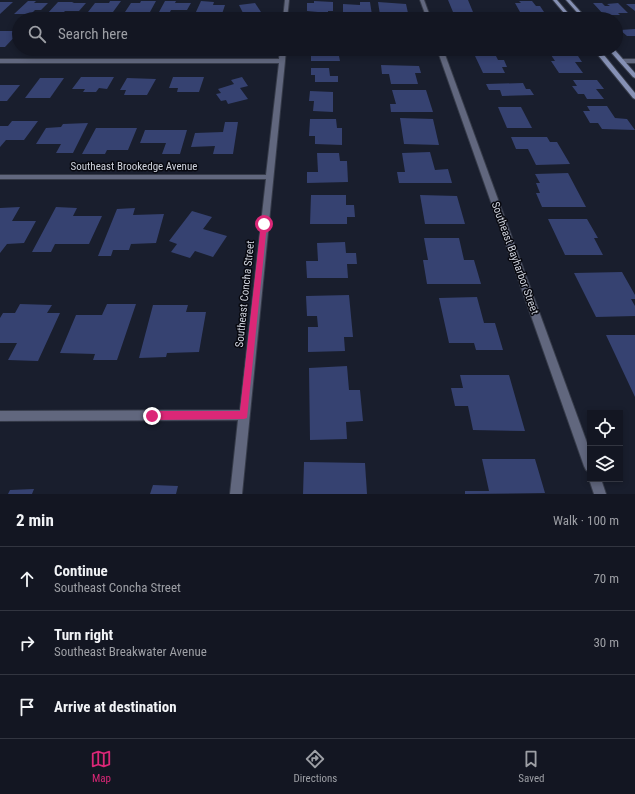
<!DOCTYPE html>
<html lang="en">
<head>
<meta charset="utf-8">
<style>
  body { margin:0; font-family:"Roboto Condensed",sans-serif; background:#1c1f2a; color:#f1f3f6 }
  .controls { position:absolute; right:12px; bottom:12px; display:grid; overflow:hidden; border-radius:0px; box-shadow:0 2px 6px #0003 }
  .controls button { width:36px; height:36px; display:grid; place-items:center; padding:0; border:0; border-bottom:1px solid #323540; background:#131622; color:#f1f3f6; font:20px sans-serif }
  .stop { position:absolute; width:12px; height:12px; margin:-9px; border:3px solid #db2777; border-radius:50%; background:#fff }
  .stop.end { background:#db2777; border-color:#fff; box-shadow:0 1px 4px #0008 }
  .list { margin:0; padding:0; list-style:none }
  h2 { display:flex; justify-content:space-between; align-items:center; height:52px; margin:0; padding:0 16px; font-size:17px }
  h2 small { font-size:13px; font-weight:400; color:#9d9fa5 }
  .list li { display:grid; grid-template-columns:26px 1fr auto; gap:12px; align-items:center; box-sizing:border-box; height:64px; padding:0 16px; border-top:1px solid #323540 }
  .list b { display:block; font-size:15px; white-space:nowrap }
  .list p { margin:0; font-size:13px; white-space:nowrap; color:#9d9fa5 }
  .list em { font-size:13px; font-style:normal; color:#9d9fa5 }
  .icon { flex:none; width:22px; height:22px; fill:none; stroke:currentColor; stroke-width:2; stroke-linecap:round; stroke-linejoin:round }
  .map { position:relative; flex:none; width:635px; height:494px; overflow:hidden }
  .search { position:absolute; background:#131622; box-shadow:0 2px 6px #0003; left:12px; right:12px; top:12px; height:44px; display:flex; align-items:center; gap:10px; box-sizing:border-box; padding:0 14px; border-radius:22px; color:#9d9fa5; font-size:15px }
  .sheet { height:244px; background:#131622 }
  nav { display:flex; justify-content:space-around; align-items:center; box-sizing:border-box; height:56px; border-top:1px solid #323540; background:#131622; font-size:11px; color:#9d9fa5 }
  nav a { display:grid; justify-items:center; gap:2px }
  nav .on { color:#db2777 }
  .map>svg:first-child { display:block }
  .building { fill:#364271 }
  .lines { fill:none; stroke-linecap:round; stroke-linejoin:round }
  .street-casing { stroke:#363b49; stroke-width:2 }
  .secondary-casing { stroke:#363b49; stroke-width:2 }
  .street { fill:#61677e; fill-rule:evenodd }
  .secondary { fill:#8691b5; fill-rule:evenodd }
  .route { fill:#db2777 }
  .labels { text-anchor:middle; dominant-baseline:central; stroke-width:3; stroke-linejoin:round; paint-order:stroke }
  .street-label { font-size:11px; fill:#cfd3dd; stroke:#07080f }
</style>
</head>
<body>
<div class="map">
<svg width="635" height="494" viewBox="0 0 635 494">
  <rect width="100%" height="100%" fill="#191e2d"/>
  <g class="building">
    <polygon points="448,0 468,0 473,12 453,12"/>
    <polygon points="28,1 36,1 34,3 48,3 41,10 35,10 31,14 14,14"/>
    <polygon points="110,1 121,1 113,12 88,12 95,3 109,3"/>
    <polygon points="141,1 156,1 150,12 125,12 131,3 140,3"/>
    <polygon points="165,1 176,1 175,3 191,3 187,10 171,10 170,12 159,12"/>
    <polygon points="201,1 214,2 213,5 225,5 222,14 195,14"/>
    <polygon points="314,1 333,2 333,11 328,11 328,13 307,11 307,3 314,3"/>
    <polygon points="519,1 532,1 536,6 540,6 544,12 520,12 515,3 521,3"/>
    <polygon points="0,2 13,2 0,14"/>
    <polygon points="58,2 74,2 72,3 86,3 79,11 65,11 62,14 47,14"/>
    <polygon points="360,2 370,2 372,15 351,15 351,13 343,13 343,4 360,5"/>
    <polygon points="378,2 406,4 408,13 400,13 401,15 380,15"/>
    <polygon points="255,3 261,12 244,15 239,5"/>
    <polygon points="593,3 602,3 605,6 610,6 607,4 618,3 628,13 618,13 620,15 604,15"/>
    <polygon points="626,4 635,4 635,11"/>
    <polygon points="635,29 635,36 627,36 620,30"/>
    <polygon points="0,31 19,31 19,32 5,47 0,47"/>
    <polygon points="321,49 344,49 345,56 339,56 340,61 311,61 311,53 321,53"/>
    <polygon points="472,49 498,49 499,51 473,51"/>
    <polygon points="551,55 578,56 582,62 575,62 583,73 559,73 551,61 555,61"/>
    <polygon points="475,56 496,56 498,60 504,60 507,67 502,67 505,73 483,73"/>
    <polygon points="381,65 419,66 421,73 415,73 418,84 391,84 389,74 382,74"/>
    <polygon points="311,68 329,68 330,76 338,76 338,82 315,82 315,75 311,75"/>
    <polygon points="81,77 114,77 107,89 99,88 96,92 83,92 85,89 72,89"/>
    <polygon points="173,77 204,77 199,92 177,92 178,88 169,88"/>
    <polygon points="242,77 248,86 240,88 248,99 228,104 226,100 221,101 216,94 221,93 218,89 234,84 231,80"/>
    <polygon points="40,78 64,78 50,98 25,98"/>
    <polygon points="127,78 156,79 147,95 124,95 126,90 120,90"/>
    <polygon points="573,80 597,80 604,89 596,89 604,99 587,99 584,94 578,94 572,86 577,86"/>
    <polygon points="523,83 526,89 530,89 534,95 502,96 500,90 489,90 486,84"/>
    <polygon points="0,85 20,85 7,101 0,101"/>
    <polygon points="392,90 426,90 433,112 391,112 390,104 396,104"/>
    <polygon points="310,91 333,92 333,112 313,111 314,101 309,101"/>
    <polygon points="587,106 607,106 615,118 627,119 635,130 602,129 598,123 590,123 583,111 590,111"/>
    <polygon points="498,107 521,107 532,128 507,128"/>
    <polygon points="400,118 433,119 439,145 404,144"/>
    <polygon points="310,119 336,119 337,128 342,128 342,145 315,144 315,136 309,136"/>
    <polygon points="12,121 38,121 24,140 6,140 0,147 0,126 8,126"/>
    <polygon points="225,122 238,122 233,154 213,154 215,146 191,147 195,133 223,132"/>
    <polygon points="88,123 73,153 56,153 61,144 36,144 46,128 61,127 63,124"/>
    <polygon points="96,128 137,128 128,150 107,150 105,154 82,154"/>
    <polygon points="145,130 187,130 180,154 162,154 166,143 140,143"/>
    <polygon points="511,137 547,137 550,142 557,142 570,164 536,165 528,149 516,149"/>
    <polygon points="430,152 435,170 448,169 452,183 399,183 397,172 405,172 402,153"/>
    <polygon points="317,153 339,153 340,161 347,161 348,182 307,183 307,172 318,172"/>
    <polygon points="568,173 586,207 542,207 536,193 540,193 536,183 540,183 535,174"/>
    <polygon points="311,195 346,195 346,205 354,205 355,217 347,217 347,224 310,224"/>
    <polygon points="420,195 457,196 465,224 425,224"/>
    <polygon points="20,207 12,221 36,221 24,243 7,244 0,253 0,208"/>
    <polygon points="56,207 77,208 73,216 102,216 89,244 55,244 51,252 32,252"/>
    <polygon points="135,208 133,215 164,214 156,243 131,244 129,250 113,250 111,256 98,256 117,209"/>
    <polygon points="192,211 212,217 203,229 227,236 213,257 195,251 190,258 171,252 177,244 169,241"/>
    <polygon points="548,219 587,219 598,238 594,238 603,255 565,255"/>
    <polygon points="424,238 459,238 464,260 474,260 481,284 427,284 423,260 428,260"/>
    <polygon points="345,242 346,253 356,253 357,264 347,264 348,278 307,278 306,261 318,261 317,243"/>
    <polygon points="622,272 635,295 635,299 631,299 635,306 635,316 596,317 574,273"/>
    <polygon points="349,295 353,337 344,337 345,351 308,352 308,327 318,327 317,316 307,316 306,296"/>
    <polygon points="477,297 484,323 495,323 503,350 476,350 474,343 449,343 439,298"/>
    <polygon points="20,304 52,305 47,313 60,313 38,361 8,360 17,343 0,343 0,318 3,313 15,313"/>
    <polygon points="107,304 136,304 117,360 93,360 95,354 60,353 76,315 102,315"/>
    <polygon points="153,305 188,305 186,312 206,312 199,352 167,353 166,357 139,358"/>
    <polygon points="606,335 635,335 635,397"/>
    <polygon points="347,366 349,390 360,390 363,421 346,422 347,439 310,440 309,368"/>
    <polygon points="460,375 509,375 525,431 473,430 468,406 455,406 451,388 463,388"/>
    <polygon points="482,459 535,459 545,493 465,494 465,491 489,491"/>
    <polygon points="304,462 365,463 367,494 303,494"/>
    <polygon points="153,485 178,486 176,494 150,494"/>
    <polygon points="34,489 32,494 8,494 10,490"/>
  </g>
  <g class="lines">
    <g class="street-casing">
      <g id="street">
        <polygon points="285,0 289,0 287,19 283,19"/>
        <polygon points="420,0 424,0 431,19 427,19"/>
        <polygon points="280,49 286,49 285,61 242,494 230,494 238,420 0,421 0,411 240,410 266,179 0,179 0,175 266,175 279,63 0,63 0,59 279,59"/>
        <polygon points="437,49 443,49 590,451 590,472 586,470 584,466"/>
        <polygon points="635,59 635,63 622,63 619,61 622,59"/>
        <polygon points="590,477 590,479 601,479 606,494 594,494 589,479"/>
      </g>
    </g>
    <g class="secondary-casing">
      <g id="secondary">
        <polygon points="553,0 557,0 573,19 569,19"/>
        <polygon points="566,0 570,0 587,19 583,19"/>
        <polygon points="593,49 599,49 635,93 635,99 633,98"/>
        <polygon points="608,49 614,49 635,73 635,78 633,77"/>
      </g>
    </g>
    <use href="#street" class="street"/>
    <use href="#secondary" class="secondary"/>
  </g>
  <polygon class="route" points="264,222 267,224 247,418 244,419 152,420 149,419 148,416 149,412 152,411 240,411 261,224"/>
  <g class="labels">
    <g class="street-label">
      <text x="134" y="166">Southeast Brookedge Avenue</text>
      <text transform="translate(515 258) rotate(70)">Southeast Bayharbor Street</text>
      <text transform="translate(245 294) rotate(-84)">Southeast Concha Street</text>
    </g>
  </g>
</svg>
<div class="controls">
<button><svg class="icon" aria-label="locate" viewBox="0 0 24 24"><circle cx="12" cy="12" r="6"/><path d="M12 2v4M12 18v4M2 12h4M18 12h4"/></svg></button>
<button><svg class="icon" aria-label="layers" viewBox="0 0 24 24"><path d="M12 4l9 5-9 5-9-5zM3 14l9 5 9-5"/></svg></button>
</div>
<div class="stop" style="left:264px;top:224px"></div>
<div class="stop end" style="left:152px;top:416px"></div>
<div class="search"><svg class="icon" aria-label="search" viewBox="0 0 24 24"><circle cx="10" cy="10" r="6"/><path d="M15 15l6 6"/></svg>Search here</div>
</div>
<section class="sheet">
<h2>2 min<small>Walk · 100 m</small></h2>
<ul class="list">
<li><svg class="icon" aria-label="ahead" viewBox="0 0 24 24"><path d="M12 20V5M6 11l6-6 6 6"/></svg><div><b>Continue</b><p>Southeast Concha Street</p></div><em>70 m</em></li>
<li><svg class="icon" aria-label="right" viewBox="0 0 24 24"><path d="M7 20v-9h11M14 6l5 5-5 5"/></svg><div><b>Turn right</b><p>Southeast Breakwater Avenue</p></div><em>30 m</em></li>
<li><svg class="icon" aria-label="arrive" viewBox="0 0 24 24"><path d="M6 21V4h12l-3 4 3 4H6"/></svg><div><b>Arrive at destination</b></div></li>
</ul>
</section>
<nav>
<a class="on"><svg class="icon" aria-label="map" viewBox="0 0 24 24"><path d="M3 6l6-2 6 2 6-2v14l-6 2-6-2-6 2zM9 4v14M15 6v14"/></svg>Map</a>
<a><svg class="icon" aria-label="directions" viewBox="0 0 24 24"><path d="M12 3l9 9-9 9-9-9zM9 14v-3h6M13 9l2 2-2 2"/></svg>Directions</a>
<a><svg class="icon" aria-label="saved" viewBox="0 0 24 24"><path d="M7 4h10v16l-5-4-5 4z"/></svg>Saved</a>
</nav>
</body>
</html>
